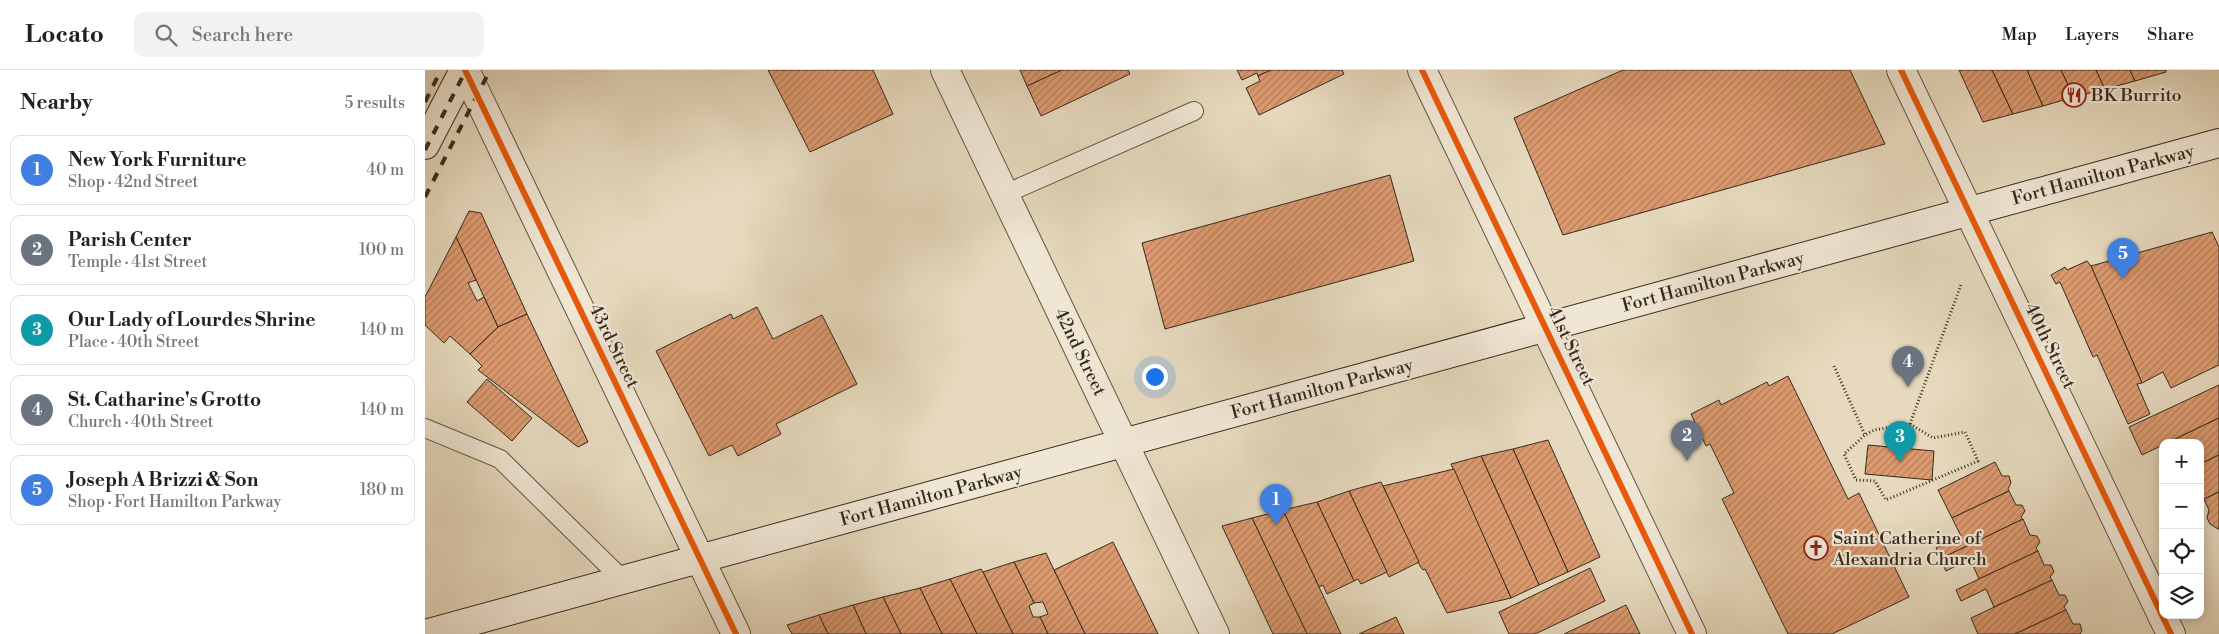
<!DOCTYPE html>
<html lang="en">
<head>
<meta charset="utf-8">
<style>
  body { margin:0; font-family:"Libre Bodoni",serif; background:#f2f2f2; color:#202124 }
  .controls { position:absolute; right:15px; bottom:15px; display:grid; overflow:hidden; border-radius:10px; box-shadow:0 2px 12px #0003 }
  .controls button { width:45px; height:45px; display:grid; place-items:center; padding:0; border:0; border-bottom:1px solid #e0e0e0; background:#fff; color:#202124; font:25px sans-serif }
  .you { position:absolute; left:729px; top:306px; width:18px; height:18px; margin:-12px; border:4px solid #fff; border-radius:50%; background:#1a73e8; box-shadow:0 0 0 8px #1a73e833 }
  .badge { display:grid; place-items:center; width:32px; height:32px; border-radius:50%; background:#8f2418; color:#fff; font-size:16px; font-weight:700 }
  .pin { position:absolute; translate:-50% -41px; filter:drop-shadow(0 1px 2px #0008) }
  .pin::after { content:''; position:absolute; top:26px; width:18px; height:15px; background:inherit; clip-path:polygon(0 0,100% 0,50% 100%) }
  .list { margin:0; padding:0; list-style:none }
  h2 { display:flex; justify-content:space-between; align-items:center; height:65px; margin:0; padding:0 20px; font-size:21px }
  h2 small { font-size:16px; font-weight:400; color:#757577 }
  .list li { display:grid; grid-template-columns:32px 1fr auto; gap:15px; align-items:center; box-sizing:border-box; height:70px; margin:0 10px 10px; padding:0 10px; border:1px solid #e0e0e0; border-radius:10px }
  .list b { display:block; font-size:19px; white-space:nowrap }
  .list p { margin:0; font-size:16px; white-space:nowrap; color:#757577 }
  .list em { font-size:16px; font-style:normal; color:#757577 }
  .icon { flex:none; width:28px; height:28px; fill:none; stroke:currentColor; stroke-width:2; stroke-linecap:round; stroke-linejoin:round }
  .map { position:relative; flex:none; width:1794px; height:564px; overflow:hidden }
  header { display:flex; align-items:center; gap:30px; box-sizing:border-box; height:70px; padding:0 25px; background:#fff; border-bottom:1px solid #e0e0e0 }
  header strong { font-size:24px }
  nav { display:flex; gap:28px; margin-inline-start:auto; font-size:18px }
  .search { width:350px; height:45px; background:#f2f2f2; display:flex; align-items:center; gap:12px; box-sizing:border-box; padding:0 18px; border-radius:10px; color:#757577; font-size:19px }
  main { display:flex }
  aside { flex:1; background:#fff }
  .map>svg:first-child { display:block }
  .building { fill:url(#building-hatch); stroke:#352a1f }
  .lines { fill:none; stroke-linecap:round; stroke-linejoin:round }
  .lane-casing { stroke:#615646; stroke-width:20 }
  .street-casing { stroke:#615646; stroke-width:30 }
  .secondary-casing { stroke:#352a1f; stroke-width:30 }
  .path { stroke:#352a1f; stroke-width:3; stroke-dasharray:1 2.5; stroke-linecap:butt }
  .lane { stroke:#efe6d4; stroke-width:18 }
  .street { stroke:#efe6d4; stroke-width:28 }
  .secondary { stroke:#efe6d4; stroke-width:28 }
  .rail { stroke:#352a1f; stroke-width:4; stroke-dasharray:9 9; stroke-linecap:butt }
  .cycleway-casing { stroke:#efe6d4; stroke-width:9 }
  .cycleway { stroke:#e8590c; stroke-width:6 }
  .labels { text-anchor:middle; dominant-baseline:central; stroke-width:4.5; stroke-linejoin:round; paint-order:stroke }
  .poi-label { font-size:18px; fill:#352a1f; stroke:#efe6d4; text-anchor:start }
  .street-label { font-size:18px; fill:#352a1f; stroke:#efe6d4 }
</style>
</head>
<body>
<header>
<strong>Locato</strong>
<div class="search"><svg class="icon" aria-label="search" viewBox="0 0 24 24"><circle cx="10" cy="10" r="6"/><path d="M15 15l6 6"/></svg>Search here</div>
<nav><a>Map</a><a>Layers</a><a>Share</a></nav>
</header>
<main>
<aside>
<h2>Nearby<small>5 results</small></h2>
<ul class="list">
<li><span class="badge" style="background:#3f7fe0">1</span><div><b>New York Furniture</b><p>Shop · 42nd Street</p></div><em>40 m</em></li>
<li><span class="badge" style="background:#6b7280">2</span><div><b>Parish Center</b><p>Temple · 41st Street</p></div><em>100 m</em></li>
<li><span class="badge" style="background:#0f9aa8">3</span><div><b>Our Lady of Lourdes Shrine</b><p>Place · 40th Street</p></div><em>140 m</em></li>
<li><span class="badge" style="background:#6b7280">4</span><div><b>St. Catharine's Grotto</b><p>Church · 40th Street</p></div><em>140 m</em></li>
<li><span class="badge" style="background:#3f7fe0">5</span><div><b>Joseph A Brizzi &amp; Son</b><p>Shop · Fort Hamilton Parkway</p></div><em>180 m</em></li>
</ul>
</aside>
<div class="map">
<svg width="1794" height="564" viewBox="0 0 1794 564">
  <defs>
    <pattern id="building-hatch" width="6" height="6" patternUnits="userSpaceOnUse" patternTransform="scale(1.25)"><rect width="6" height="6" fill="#dd9a6f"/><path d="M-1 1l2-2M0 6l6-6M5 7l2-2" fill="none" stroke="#b47e5b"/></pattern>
  </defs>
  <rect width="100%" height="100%" fill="#e6d9bd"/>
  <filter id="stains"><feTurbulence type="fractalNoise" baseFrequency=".004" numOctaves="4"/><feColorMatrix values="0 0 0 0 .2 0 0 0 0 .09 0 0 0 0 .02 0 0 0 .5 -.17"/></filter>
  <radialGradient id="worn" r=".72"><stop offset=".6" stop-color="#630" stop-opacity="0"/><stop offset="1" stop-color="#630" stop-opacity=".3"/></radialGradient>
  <g class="building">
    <polygon points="343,0 448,0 468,44 385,82"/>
    <polygon points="595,0 637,0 602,16"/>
    <polygon points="637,0 703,0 705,4 616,46 602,16"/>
    <polygon points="812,0 846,0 833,6 832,3 817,10"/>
    <polygon points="846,0 917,0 919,4 834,45 821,18 835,11 833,6"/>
    <polygon points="1198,0 1425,0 1460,74 1138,165 1089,48"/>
    <polygon points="1534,0 1567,0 1588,44 1558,52"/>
    <polygon points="1567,0 1602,0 1618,36 1588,44"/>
    <polygon points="1602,0 1636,0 1649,27 1618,36"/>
    <polygon points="1636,0 1671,0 1680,19 1649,27"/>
    <polygon points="1671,0 1705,0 1710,11 1680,19"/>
    <polygon points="1705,0 1741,0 1741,2 1710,11"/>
    <polygon points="965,105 989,191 740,259 717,173"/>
    <polygon points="44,141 56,143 102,244 73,257 31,167"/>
    <polygon points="1787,162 1794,177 1794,295 1746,318 1738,302 1717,313 1666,196"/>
    <polygon points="31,167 51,210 43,213 52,231 59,227 73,257 45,284 25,266 19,273 0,255 0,227"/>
    <polygon points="1662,191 1666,196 1717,313 1712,314 1725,344 1703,354 1672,285 1668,287 1635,212 1631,214 1626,205 1640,197 1642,200"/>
    <polygon points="332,237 348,269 397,245 432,314 351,354 356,364 313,386 307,375 284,386 231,281 306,244 308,249"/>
    <polygon points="102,244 163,372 153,377 53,300 57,296 45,284 73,257"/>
    <polygon points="1363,306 1423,429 1434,423 1484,527 1407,564 1363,564 1297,429 1309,423 1285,374 1281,376 1266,344 1294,330 1296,335 1342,312 1344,316"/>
    <polygon points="62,309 107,348 87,371 42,332"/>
    <polygon points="1794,315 1794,348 1742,373 1738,373 1738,375 1717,385 1704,357"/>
    <polygon points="1794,348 1794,385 1775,394 1775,373 1752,373 1750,369"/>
    <polygon points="1123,370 1175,487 1143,502 1088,379"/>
    <polygon points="1443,375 1509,381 1507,410 1440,404"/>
    <polygon points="1088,379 1143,502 1114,515 1056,386"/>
    <polygon points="1794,385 1794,422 1779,429 1775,427 1775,394"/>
    <polygon points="1056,386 1114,515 1086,528 1026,394"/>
    <polygon points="1570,392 1577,406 1584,406 1586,413 1583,419 1584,421 1527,448 1513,420"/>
    <polygon points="1029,399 1086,528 1022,543 1000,499 998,500 995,496 958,416"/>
    <polygon points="956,412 994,492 964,507 924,421"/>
    <polygon points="924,421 962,502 936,514 933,509 929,511 892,432"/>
    <polygon points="1584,421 1591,435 1597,435 1600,441 1596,447 1598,449 1515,489 1511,478 1536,466 1527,448"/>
    <polygon points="1794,422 1794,459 1793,459 1785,454 1782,448 1784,440 1779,429"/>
    <polygon points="892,432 929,511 902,524 898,515 894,517 858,440"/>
    <polygon points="858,440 894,517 916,564 882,564 827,448"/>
    <polygon points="827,448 882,564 848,564 797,456"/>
    <polygon points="1598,449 1605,465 1612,466 1615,472 1611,478 1613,481 1554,509 1545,489 1521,501 1515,489"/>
    <polygon points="688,472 733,564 660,564 629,500"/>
    <polygon points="1613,481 1619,495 1626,495 1629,502 1625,507 1627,510 1569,537 1561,519 1536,531 1531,520"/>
    <polygon points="621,483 629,500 660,564 623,564 615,547 623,544 618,532 609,533 589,492"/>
    <polygon points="589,492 609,533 604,536 608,547 615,547 623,564 588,564 558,502"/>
    <polygon points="1165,498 1180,531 1110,564 1084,564 1074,542"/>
    <polygon points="556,499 558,502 588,564 552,564 525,509"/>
    <polygon points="525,509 552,564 517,564 495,518"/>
    <polygon points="1627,510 1634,525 1640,525 1643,531 1639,537 1641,540 1590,564 1553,564 1546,548"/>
    <polygon points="495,518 517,564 476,564 458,527"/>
    <polygon points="458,527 476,564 441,564 428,535"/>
    <polygon points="428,535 441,564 403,564 394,545"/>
    <polygon points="1201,535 1215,564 1139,564"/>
    <polygon points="1641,540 1648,554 1655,554 1657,561 1655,564 1590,564"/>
    <polygon points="394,545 403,564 367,564 362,555"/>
    <polygon points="971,547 979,564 934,564"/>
  </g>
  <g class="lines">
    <g class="lane-casing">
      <g id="lane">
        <polyline points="580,124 769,41"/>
        <polyline points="0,358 75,389 198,510"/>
      </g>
    </g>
    <g class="street-casing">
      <g id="street">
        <polyline points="40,0 311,564"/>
        <polyline points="520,0 790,564"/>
        <polyline points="997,0 1267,564"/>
        <polyline points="1476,0 1746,564"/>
      </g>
    </g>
    <g class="secondary-casing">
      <g id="secondary">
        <polyline points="0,75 39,0"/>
        <polyline points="0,564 1794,73"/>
      </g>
    </g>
    <g class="path">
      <polyline points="1409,296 1440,365 1449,360 1485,354 1508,368 1540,362 1553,391 1461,430 1450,411 1431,410 1419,384 1440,365"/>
      <polyline points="1485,354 1536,215"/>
    </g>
    <use href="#lane" class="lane"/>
    <use href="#street" class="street"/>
    <use href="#secondary" class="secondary"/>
    <g class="rail">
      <polyline points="0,32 16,0"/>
      <polyline points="0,80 41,0"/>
      <polyline points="0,127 65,0"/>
    </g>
    <g class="cycleway-casing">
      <g id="cycleway">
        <polyline points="40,0 311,564"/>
        <polyline points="997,0 1267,564"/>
        <polyline points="1476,0 1746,564"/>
      </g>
    </g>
    <use href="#cycleway" class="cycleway"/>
  </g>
  <defs>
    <g id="restaurant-ring" transform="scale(1.25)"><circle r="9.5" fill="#efe6d4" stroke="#8f2418" stroke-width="1.5"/><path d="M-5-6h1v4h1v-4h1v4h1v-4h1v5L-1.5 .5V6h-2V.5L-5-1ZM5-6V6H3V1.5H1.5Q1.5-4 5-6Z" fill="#8f2418"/></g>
    <g id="church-ring" transform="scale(1.25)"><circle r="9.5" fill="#efe6d4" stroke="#8f2418" stroke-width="1.5"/><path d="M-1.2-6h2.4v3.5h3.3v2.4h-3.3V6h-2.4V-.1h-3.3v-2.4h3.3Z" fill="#8f2418"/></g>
  </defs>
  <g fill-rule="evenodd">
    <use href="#restaurant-ring" x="1649" y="25"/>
    <use href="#church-ring" x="1391" y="478"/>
  </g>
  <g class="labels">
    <g class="poi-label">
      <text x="1666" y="25">BK Burrito</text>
      <text x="1408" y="468">Saint Catherine of<tspan x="1408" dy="21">Alexandria Church</tspan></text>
    </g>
    <g class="street-label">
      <text transform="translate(1678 105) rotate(-15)">Fort Hamilton Parkway</text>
      <text transform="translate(1288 212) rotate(-15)">Fort Hamilton Parkway</text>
      <text transform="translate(189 276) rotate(64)">43rd Street</text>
      <text transform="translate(1146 276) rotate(64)">41st Street</text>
      <text transform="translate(1625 276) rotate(64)">40th Street</text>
      <text transform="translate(655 282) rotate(64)">42nd Street</text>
      <text transform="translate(897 319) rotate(-15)">Fort Hamilton Parkway</text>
      <text transform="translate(506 426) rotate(-15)">Fort Hamilton Parkway</text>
    </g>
  </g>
  <rect width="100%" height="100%" filter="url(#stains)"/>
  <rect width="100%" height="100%" fill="url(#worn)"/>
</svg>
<div class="controls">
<button>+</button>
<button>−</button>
<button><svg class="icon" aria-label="locate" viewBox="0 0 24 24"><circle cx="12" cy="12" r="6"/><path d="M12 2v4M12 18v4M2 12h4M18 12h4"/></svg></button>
<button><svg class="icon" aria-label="layers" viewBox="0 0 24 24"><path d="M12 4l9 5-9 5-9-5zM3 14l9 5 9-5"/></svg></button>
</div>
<div class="you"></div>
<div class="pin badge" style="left:851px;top:455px;background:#3f7fe0">1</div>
<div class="pin badge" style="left:1262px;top:391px;background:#6b7280">2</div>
<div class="pin badge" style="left:1475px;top:392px;background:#0f9aa8">3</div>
<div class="pin badge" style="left:1483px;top:317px;background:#6b7280">4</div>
<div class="pin badge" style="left:1698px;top:209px;background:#3f7fe0">5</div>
</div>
</main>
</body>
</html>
